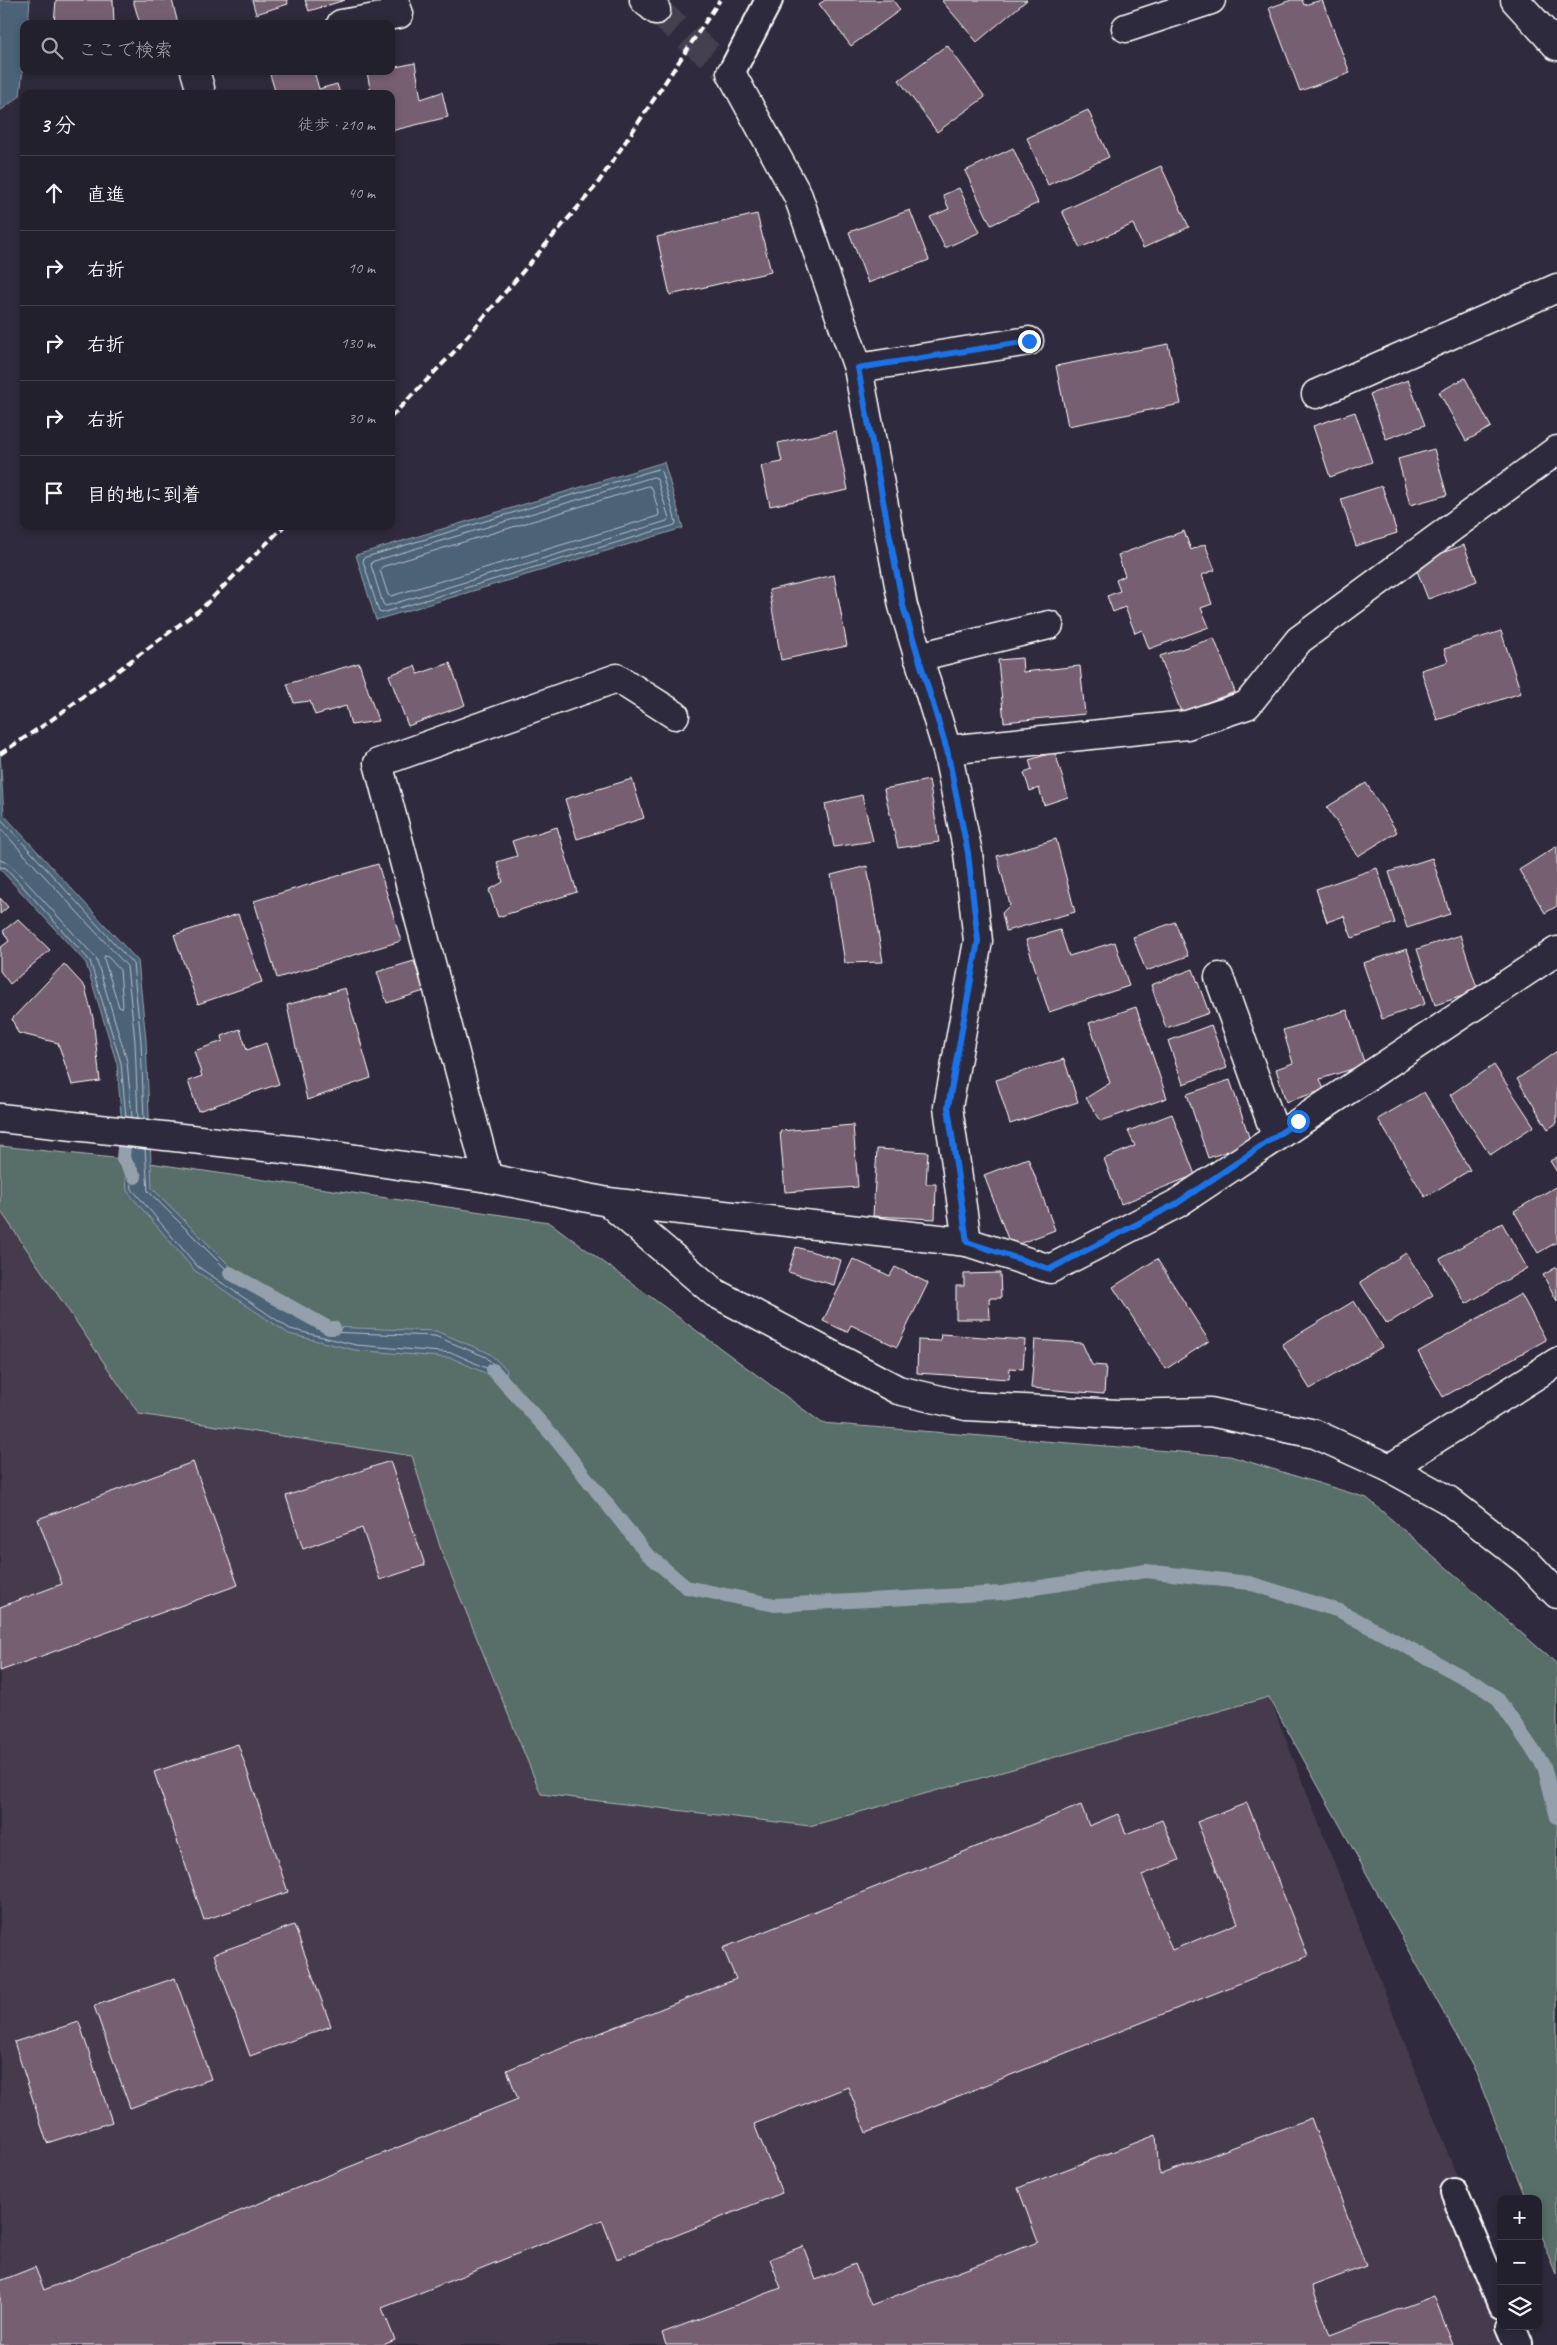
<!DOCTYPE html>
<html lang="ja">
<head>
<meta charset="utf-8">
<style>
  body { margin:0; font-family:Caveat,"Klee One",sans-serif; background:#2b2836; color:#f1f3f6 }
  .controls { position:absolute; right:15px; bottom:15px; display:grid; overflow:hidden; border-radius:10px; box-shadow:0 2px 8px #0003 }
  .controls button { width:45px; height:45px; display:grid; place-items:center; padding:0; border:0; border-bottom:1px solid #403e4a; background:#23202e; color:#f1f3f6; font:25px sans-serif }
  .stop { position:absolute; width:15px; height:15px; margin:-11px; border:4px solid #1a73e8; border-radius:50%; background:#fff }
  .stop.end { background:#1a73e8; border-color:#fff; box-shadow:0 1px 5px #0008 }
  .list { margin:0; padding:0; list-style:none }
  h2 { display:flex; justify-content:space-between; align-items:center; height:65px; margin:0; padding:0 20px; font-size:21px }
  h2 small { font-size:16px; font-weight:400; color:#a3a3aa }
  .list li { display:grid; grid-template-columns:32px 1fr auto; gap:15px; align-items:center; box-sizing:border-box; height:75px; padding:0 20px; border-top:1px solid #403e4a }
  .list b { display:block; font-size:19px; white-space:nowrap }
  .list em { font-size:16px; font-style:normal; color:#a3a3aa }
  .icon { flex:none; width:28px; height:28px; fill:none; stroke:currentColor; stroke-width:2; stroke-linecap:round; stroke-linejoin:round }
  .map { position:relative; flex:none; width:1557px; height:2345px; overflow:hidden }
  .search { position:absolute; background:#23202e; box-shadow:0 2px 8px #0003; left:20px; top:20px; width:375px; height:55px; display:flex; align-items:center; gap:12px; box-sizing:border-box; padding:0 18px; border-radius:10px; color:#a3a3aa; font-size:19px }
  .panel { position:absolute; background:#23202e; box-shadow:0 2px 8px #0003; left:20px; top:90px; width:375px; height:440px; border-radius:10px }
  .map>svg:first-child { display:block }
  .built { fill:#443a4d }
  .green { fill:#596e67; stroke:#acb6b3 }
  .water { fill:#4c6277; stroke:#94a1ad }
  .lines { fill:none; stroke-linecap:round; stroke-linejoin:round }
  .shore { stroke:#b7c0c9; stroke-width:1 }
  .stream { stroke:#94a1ad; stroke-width:14 }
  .building { fill:#765e71; stroke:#fff }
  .minor-tunnel { stroke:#443f50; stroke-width:28; stroke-dasharray:28 14; stroke-linecap:butt }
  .service-casing { stroke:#fff; stroke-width:30 }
  .minor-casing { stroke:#fff; stroke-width:31 }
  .tertiary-casing { stroke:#fff; stroke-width:31 }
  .secondary-casing { stroke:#fff; stroke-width:31 }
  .service { stroke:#2f2a3d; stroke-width:26 }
  .minor { stroke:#2f2a3d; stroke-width:28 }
  .tertiary { stroke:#2f2a3d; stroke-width:28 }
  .secondary { stroke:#2f2a3d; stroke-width:28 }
  .rail { stroke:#fff; stroke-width:4; stroke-dasharray:8 4; stroke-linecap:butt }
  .route { stroke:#1a73e8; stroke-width:6 }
</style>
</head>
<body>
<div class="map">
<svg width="1557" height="2345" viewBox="0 0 1557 2345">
  <rect width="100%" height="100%" fill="#2f2a3d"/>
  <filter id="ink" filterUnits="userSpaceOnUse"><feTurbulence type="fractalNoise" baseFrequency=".02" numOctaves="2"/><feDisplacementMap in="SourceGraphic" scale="10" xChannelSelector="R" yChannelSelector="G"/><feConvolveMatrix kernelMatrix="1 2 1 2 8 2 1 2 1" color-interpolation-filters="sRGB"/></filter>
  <g filter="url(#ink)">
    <polygon class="built" points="0,1213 178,1243 1269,1696 1501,2289 1501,2326 1523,2345 0,2345"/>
    <polygon class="green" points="0,1146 123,1159 549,1222 822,1423 1230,1456 1367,1498 1557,1664 1557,2275 1538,2229 1538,2199 1526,2199 1473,2066 1269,1697 810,1826 541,1794 442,1553 412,1456 139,1414 0,1210"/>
    <g class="water">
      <polygon points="0,0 30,0 28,24 24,24 24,59 20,96 0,111"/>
      <polygon points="664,462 683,528 376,620 356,555"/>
      <polygon points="0,753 4,815 138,961 146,1040 152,1188 246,1282 329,1327 436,1331 489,1353 507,1370 505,1382 452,1358 355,1350 289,1334 194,1270 127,1191 117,1064 86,963 0,869"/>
    </g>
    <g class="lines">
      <g class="shore">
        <polygon points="659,469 661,471 676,522 675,525 382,613 379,612 363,561 364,558"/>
        <polygon points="654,477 657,479 669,518 667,521 386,606 383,604 371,565 372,562"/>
        <polygon points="649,486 652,488 659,513 658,516 391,596 388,595 380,570 382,567"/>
        <polyline points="0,818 133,964 141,1041 144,1119"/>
        <polyline points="0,828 127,966 135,1041 138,1118"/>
        <polyline points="0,860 10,864 96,958 127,1061 132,1117"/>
        <polyline points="0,867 6,868 90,961 121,1063 126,1117"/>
        <polygon points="105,956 108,957 120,970 123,1006 122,1008 119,1007 104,959"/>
        <polyline points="128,1147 132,1189 197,1266 290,1329 356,1345 453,1353 495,1372 498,1371 497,1368 486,1357 435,1336 326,1332 243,1286 148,1191 145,1149"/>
      </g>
      <g class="stream">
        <polyline points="125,1134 123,1159 135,1177"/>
        <polyline points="230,1273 329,1328 334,1328"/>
        <polyline points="493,1370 553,1436 646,1553 686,1587 775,1605 1001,1593 1146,1571 1249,1583 1340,1611 1480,1686 1497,1698 1544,1766 1557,1817"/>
      </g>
    </g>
    <g class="building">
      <polygon points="56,0 113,0 114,24 54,24"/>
      <polygon points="133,0 172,0 178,24 140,24"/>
      <polygon points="252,0 287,0 288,4 256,14"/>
      <polygon points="305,0 345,0 309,11"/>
      <polygon points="825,0 893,0 900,10 851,46 819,4"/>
      <polygon points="944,0 1027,0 977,42 942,1"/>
      <polygon points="1291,0 1302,0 1304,5 1322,0 1350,73 1300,91 1269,8"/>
      <polygon points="947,45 985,97 937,132 899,80"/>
      <polygon points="415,63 421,99 442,92 448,117 391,131 391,94 371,94 367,72 391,71 391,68"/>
      <polygon points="269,71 314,71 319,89 337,84 340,94 276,94"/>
      <polygon points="165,90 165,94 150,94"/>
      <polygon points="1088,110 1109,157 1048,185 1027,138"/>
      <polygon points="1013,148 1038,203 991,225 965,171"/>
      <polygon points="1161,166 1189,227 1143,248 1133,224 1080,248 1062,211"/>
      <polygon points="959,188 980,232 945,248 930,217 949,209 943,195"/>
      <polygon points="910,210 929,260 868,283 849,232"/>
      <polygon points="757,214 771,272 670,295 657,237"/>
      <polygon points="1168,344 1181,404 1068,426 1056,366"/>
      <polygon points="1465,378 1491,427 1466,441 1439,392"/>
      <polygon points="1408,380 1425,425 1386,439 1370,394"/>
      <polygon points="1355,412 1372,462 1330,477 1313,426"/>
      <polygon points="836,431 848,490 770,506 761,466 782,462 778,443"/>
      <polygon points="1434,449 1447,495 1410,505 1398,459"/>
      <polygon points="1382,486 1397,533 1356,546 1341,499"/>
      <polygon points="1184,531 1191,550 1205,544 1215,570 1202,575 1212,604 1201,608 1209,627 1149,649 1142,630 1135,633 1125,607 1113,612 1107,596 1120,591 1116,580 1125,576 1118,555"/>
      <polygon points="1464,545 1477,581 1428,599 1414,563"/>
      <polygon points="834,575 847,646 781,660 769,590"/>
      <polygon points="1501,631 1521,693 1437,720 1421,670 1448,662 1444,649"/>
      <polygon points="1214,638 1235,692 1181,712 1160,656"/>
      <polygon points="1022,658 1023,672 1080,666 1085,714 1004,722 998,660"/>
      <polygon points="359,663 378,721 351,725 346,706 315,715 310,701 294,703 287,684"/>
      <polygon points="450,663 465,705 408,726 389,675 415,666 418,674"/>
      <polygon points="1055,752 1068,797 1044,805 1039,788 1030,791 1024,773 1032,770 1029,760"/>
      <polygon points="632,779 644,818 577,839 565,799"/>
      <polygon points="929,780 939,842 898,848 884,789"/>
      <polygon points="1366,783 1397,832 1358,856 1327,807"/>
      <polygon points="862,795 873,841 834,847 825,804"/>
      <polygon points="557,827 577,892 498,917 489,890 503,882 497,862 517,856 512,841"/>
      <polygon points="1056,839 1075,912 1006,931 1002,913 1010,905 997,856"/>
      <polygon points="1557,846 1557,906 1545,913 1519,870"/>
      <polygon points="1432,858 1450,914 1407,928 1389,872"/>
      <polygon points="378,864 401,941 277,978 254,901"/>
      <polygon points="867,866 883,962 845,963 831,875"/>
      <polygon points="1377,868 1395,923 1352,938 1344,916 1327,922 1316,889"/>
      <polygon points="0,898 8,907 0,914"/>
      <polygon points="238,914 262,982 198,1004 174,935"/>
      <polygon points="18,919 50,950 10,984 0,971 0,948 9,941 3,931"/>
      <polygon points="1175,922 1188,956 1146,971 1133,937"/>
      <polygon points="1060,930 1069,956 1115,942 1129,986 1049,1012 1026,940"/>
      <polygon points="1460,935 1478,991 1435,1005 1417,949"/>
      <polygon points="1407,949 1425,1004 1382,1019 1363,963"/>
      <polygon points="414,961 424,991 387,1003 377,972"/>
      <polygon points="64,964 85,987 93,1018 100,1081 72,1085 58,1043 18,1033 12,1019"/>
      <polygon points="1193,969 1209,1013 1166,1028 1151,985"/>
      <polygon points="345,988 371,1078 307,1100 287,1005"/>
      <polygon points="1136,1007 1167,1098 1101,1121 1086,1098 1110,1083 1089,1023"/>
      <polygon points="1347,1010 1365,1065 1320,1079 1324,1090 1286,1102 1276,1069 1293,1063 1283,1030"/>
      <polygon points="1211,1025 1227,1068 1183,1084 1168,1041"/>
      <polygon points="240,1029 247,1050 266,1043 279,1084 198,1111 188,1081 202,1076 194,1051 223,1041 222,1036"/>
      <polygon points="1557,1051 1557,1123 1548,1129 1517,1079"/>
      <polygon points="1064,1059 1078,1102 1010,1124 996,1080"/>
      <polygon points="1494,1065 1534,1126 1490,1155 1450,1095"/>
      <polygon points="1230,1080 1251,1143 1208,1158 1187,1094"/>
      <polygon points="1424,1092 1470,1170 1425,1197 1378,1119"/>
      <polygon points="1172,1114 1195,1175 1121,1204 1104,1159 1135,1146 1128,1131"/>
      <polygon points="853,1125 858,1187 785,1192 780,1131"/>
      <polygon points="877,1149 928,1152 926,1184 936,1184 935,1219 873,1216"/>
      <polygon points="1557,1157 1557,1172 1550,1161"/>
      <polygon points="1028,1158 1055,1230 1011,1247 984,1175"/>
      <polygon points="1557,1186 1557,1242 1538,1253 1514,1211"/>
      <polygon points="1502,1223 1527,1268 1466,1304 1440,1259"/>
      <polygon points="796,1247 841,1260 834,1285 788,1272"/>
      <polygon points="1406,1253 1433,1295 1387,1324 1360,1282"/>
      <polygon points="853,1259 890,1276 895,1267 928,1283 897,1347 851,1325 847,1332 823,1321"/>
      <polygon points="1157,1259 1209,1341 1166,1369 1113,1287"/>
      <polygon points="1557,1267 1557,1301 1543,1275"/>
      <polygon points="1000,1273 1001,1298 989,1298 990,1319 956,1319 956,1286 964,1286 964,1274"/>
      <polygon points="1521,1294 1546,1340 1443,1397 1418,1352"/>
      <polygon points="1354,1301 1382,1347 1310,1389 1282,1344"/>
      <polygon points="941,1334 1025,1340 1023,1369 1010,1368 1009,1379 917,1373 918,1340 940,1341"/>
      <polygon points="1035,1340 1082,1343 1092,1365 1106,1366 1104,1394 1031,1388"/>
      <polygon points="390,1461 425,1565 380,1580 362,1528 303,1549 286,1496"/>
      <polygon points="193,1462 238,1585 0,1671 0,1607 62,1584 38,1519"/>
      <polygon points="238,1744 288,1892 204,1920 154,1772"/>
      <polygon points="1247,1803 1308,1956 866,2133 848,2087 754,2124 782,2193 617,2259 602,2220 382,2308 395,2340 383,2345 0,2345 0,2281 35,2267 44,2290 518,2099 507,2070 736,1979 723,1948 1081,1805 1089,1826 1118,1814 1126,1834 1162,1820 1179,1860 1142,1875 1172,1950 1238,1923 1197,1822"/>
      <polygon points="294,1925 331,2026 250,2056 214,1954"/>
      <polygon points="175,1978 211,2079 130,2108 94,2006"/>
      <polygon points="79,2022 112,2122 47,2143 14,2042"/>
      <polygon points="1311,2118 1366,2266 1312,2286 1330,2335 1434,2296 1453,2345 666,2345 662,2333 781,2288 770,2259 803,2246 816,2280 855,2264 871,2305 1038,2242 1018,2188 1156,2135 1159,2175"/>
    </g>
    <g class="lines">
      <polyline class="minor-tunnel" points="656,10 731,73"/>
      <g class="service-casing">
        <g id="service">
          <polyline points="731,73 769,0"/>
          <polyline points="1454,2192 1501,2304"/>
          <polyline points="1510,2326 1518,2345"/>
        </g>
      </g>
      <g class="minor-casing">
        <g id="minor">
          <polyline points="644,0 656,10"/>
          <polyline points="341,24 399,14 394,0"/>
          <polyline points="1126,28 1211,0"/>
          <polyline points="195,71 200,88"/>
          <polyline points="858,368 1029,341"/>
          <polyline points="1316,394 1557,288"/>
          <polyline points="918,657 1049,625"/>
          <polyline points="947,750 1187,725 1247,705 1299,640 1557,450"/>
          <polyline points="1219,977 1276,1136"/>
          <polyline points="488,1178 378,763 617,678 675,715"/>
          <polyline points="608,1202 967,1242 948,1107 978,941 968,853 947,750 903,606 858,368 798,196 731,73"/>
          <polyline points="967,1242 1050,1269 1176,1204 1557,951"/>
          <polyline points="1390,1468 1557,1362"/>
        </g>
      </g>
      <g class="tertiary-casing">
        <polyline id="tertiary" points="0,1118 301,1151 488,1178 608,1202 715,1293 898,1390 966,1406 1118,1414 1210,1412 1315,1434 1390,1468 1448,1500 1526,1561 1557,1594"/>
      </g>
      <g class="secondary-casing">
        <polyline id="secondary" points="1515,0 1557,46"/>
      </g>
      <use href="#service" class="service"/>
      <use href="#minor" class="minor"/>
      <use href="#tertiary" class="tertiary"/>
      <use href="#secondary" class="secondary"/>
      <g class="rail">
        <polyline points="391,417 453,353 596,186 720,0"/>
        <polyline points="0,754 50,721 202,608 284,526"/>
      </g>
    </g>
  </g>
  <g class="lines" filter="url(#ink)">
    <polyline class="route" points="1029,341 858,368 903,606 947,750 968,853 978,941 948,1107 967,1242 1050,1269 1176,1204 1298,1121"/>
  </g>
</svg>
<div class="controls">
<button>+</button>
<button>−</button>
<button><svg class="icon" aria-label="layers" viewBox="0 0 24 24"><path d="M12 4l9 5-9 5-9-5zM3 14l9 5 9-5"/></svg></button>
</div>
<div class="stop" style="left:1298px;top:1121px"></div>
<div class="stop end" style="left:1029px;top:341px"></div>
<div class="search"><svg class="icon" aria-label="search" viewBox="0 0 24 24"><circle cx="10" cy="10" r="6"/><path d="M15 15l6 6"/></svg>ここで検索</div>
<section class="panel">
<h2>3 分<small>徒歩 · 210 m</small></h2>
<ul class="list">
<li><svg class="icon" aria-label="ahead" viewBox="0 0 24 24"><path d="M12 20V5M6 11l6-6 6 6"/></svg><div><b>直進</b></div><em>40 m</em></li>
<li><svg class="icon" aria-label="right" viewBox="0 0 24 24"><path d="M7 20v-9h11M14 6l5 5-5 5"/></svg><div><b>右折</b></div><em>10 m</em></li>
<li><svg class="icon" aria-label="right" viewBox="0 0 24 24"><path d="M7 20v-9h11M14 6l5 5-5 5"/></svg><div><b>右折</b></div><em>130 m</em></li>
<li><svg class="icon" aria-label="right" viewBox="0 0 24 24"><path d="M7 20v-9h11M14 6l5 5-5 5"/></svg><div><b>右折</b></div><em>30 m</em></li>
<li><svg class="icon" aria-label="arrive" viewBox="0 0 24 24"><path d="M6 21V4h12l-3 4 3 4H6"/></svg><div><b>目的地に到着</b></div></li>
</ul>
</section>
</div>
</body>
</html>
